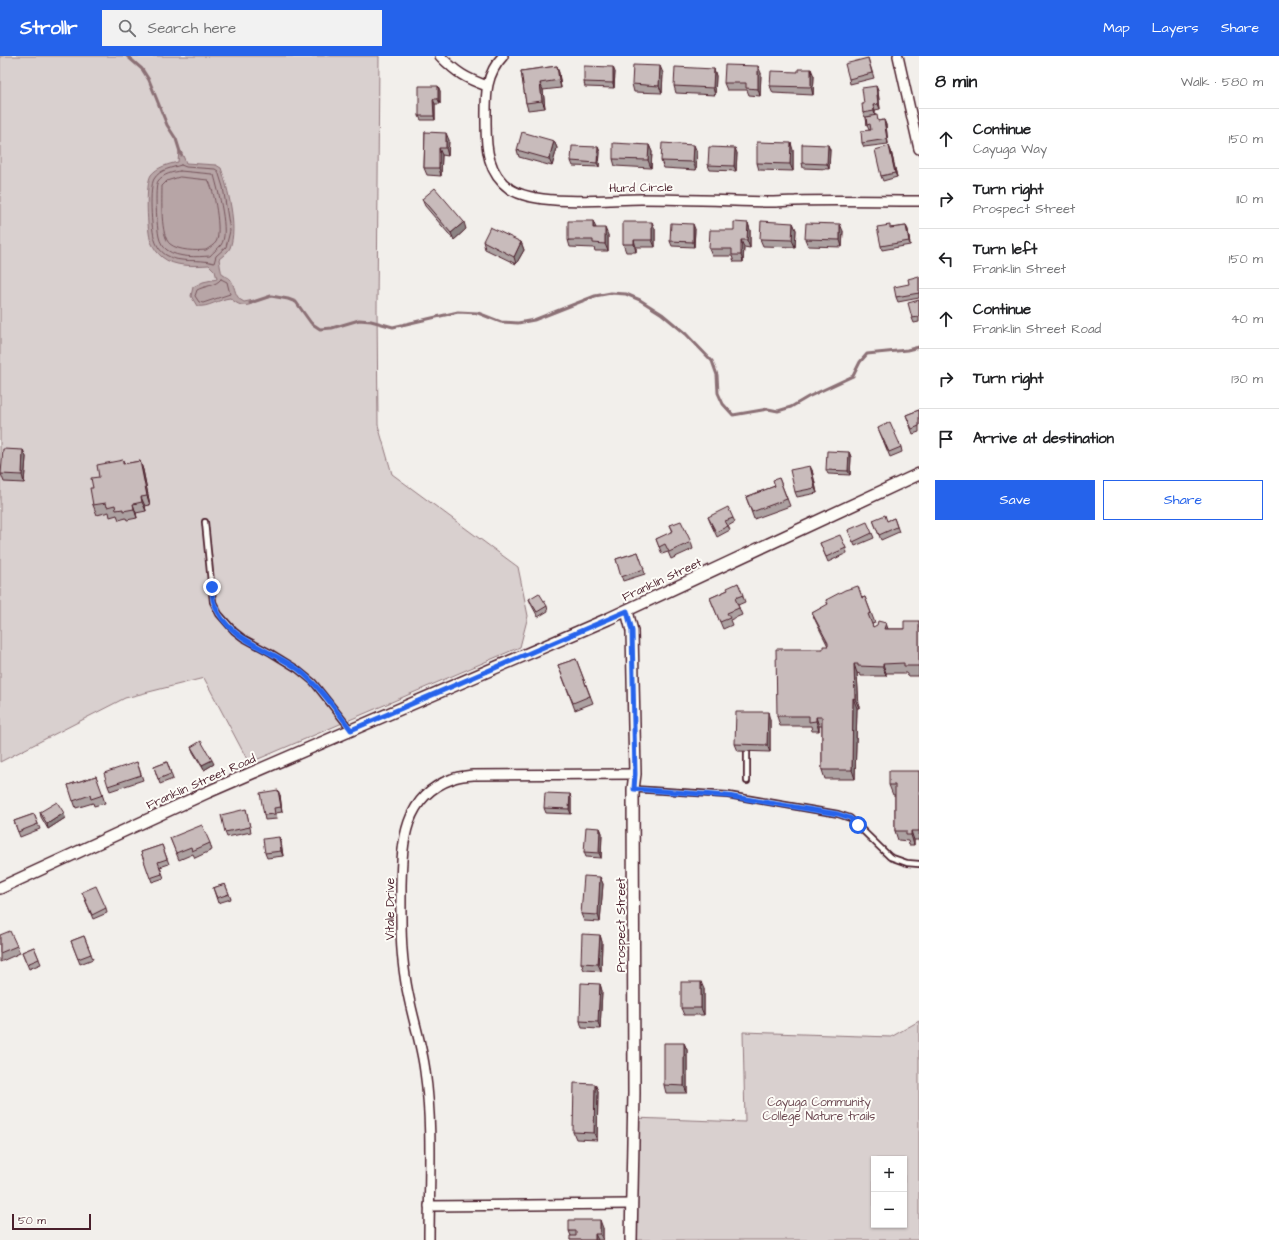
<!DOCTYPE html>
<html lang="en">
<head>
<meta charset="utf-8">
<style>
  body { margin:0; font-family:"Architects Daughter",sans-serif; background:#f2f2f2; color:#202124 }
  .controls { position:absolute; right:12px; bottom:12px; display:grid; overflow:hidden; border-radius:0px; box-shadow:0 1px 3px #0004 }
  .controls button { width:36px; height:36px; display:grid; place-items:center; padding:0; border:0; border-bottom:1px solid #e0e0e0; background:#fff; color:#202124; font:20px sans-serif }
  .scale { position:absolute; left:12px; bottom:10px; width:79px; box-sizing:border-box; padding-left:4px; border:2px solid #4a1f2b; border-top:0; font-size:11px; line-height:14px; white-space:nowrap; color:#4a1f2b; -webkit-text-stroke:3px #fdfcf7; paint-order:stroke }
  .stop { position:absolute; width:12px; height:12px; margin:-9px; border:3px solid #2563eb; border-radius:50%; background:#fff }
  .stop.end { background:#2563eb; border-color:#fff; box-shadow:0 1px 4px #0008 }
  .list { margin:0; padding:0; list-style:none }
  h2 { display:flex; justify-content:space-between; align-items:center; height:52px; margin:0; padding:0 16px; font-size:17px }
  h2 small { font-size:13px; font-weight:400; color:#757577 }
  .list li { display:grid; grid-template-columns:26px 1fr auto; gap:12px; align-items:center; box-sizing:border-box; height:60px; padding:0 16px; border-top:1px solid #e0e0e0 }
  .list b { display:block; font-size:15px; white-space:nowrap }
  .list p { margin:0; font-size:13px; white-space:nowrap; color:#757577 }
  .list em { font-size:13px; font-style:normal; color:#757577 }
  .actions { display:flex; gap:8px; padding:12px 16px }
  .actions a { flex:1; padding:9px 0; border:1px solid #2563eb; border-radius:0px; text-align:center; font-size:14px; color:#2563eb }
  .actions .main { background:#2563eb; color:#fff }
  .icon { flex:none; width:22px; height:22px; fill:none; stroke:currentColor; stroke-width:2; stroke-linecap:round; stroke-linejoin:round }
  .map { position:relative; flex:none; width:919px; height:1184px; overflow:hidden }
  header { display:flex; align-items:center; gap:24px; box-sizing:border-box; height:56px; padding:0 20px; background:#2563eb; color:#fff }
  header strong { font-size:19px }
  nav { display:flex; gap:22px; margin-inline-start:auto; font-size:14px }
  .search { width:280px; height:36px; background:#f2f2f2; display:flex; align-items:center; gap:10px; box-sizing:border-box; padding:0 14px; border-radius:0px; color:#757577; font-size:15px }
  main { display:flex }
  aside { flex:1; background:#fff }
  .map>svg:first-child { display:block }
  .green { fill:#d9d0cf; stroke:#92787d; fill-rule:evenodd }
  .water { fill:#b7a5a6; stroke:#8b6f75 }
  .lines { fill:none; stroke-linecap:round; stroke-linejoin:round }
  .shore { stroke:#76555c; stroke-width:1 }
  .stream { stroke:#8b6f75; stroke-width:3 }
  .service-casing { stroke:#4a1f2b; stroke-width:8 }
  .minor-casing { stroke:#4a1f2b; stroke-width:12 }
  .tertiary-casing { stroke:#4a1f2b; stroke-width:14 }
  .service { stroke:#fdfcf7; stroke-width:4.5 }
  .minor { stroke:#fdfcf7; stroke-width:9 }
  .tertiary { stroke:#fdfcf7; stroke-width:11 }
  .wall { fill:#aca1a1; stroke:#4a1f2b }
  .shaded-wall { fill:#8c8383; stroke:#4a1f2b }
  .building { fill:#c8bbbb; stroke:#4a1f2b }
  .route { stroke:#2563eb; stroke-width:5 }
  .labels { text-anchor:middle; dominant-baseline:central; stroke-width:4; stroke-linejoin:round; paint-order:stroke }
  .street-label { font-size:12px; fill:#4a1f2b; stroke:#fdfcf7 }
  .park-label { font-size:12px; fill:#6e4b54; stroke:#fdfcf7 }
</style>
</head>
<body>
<header>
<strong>Strollr</strong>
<div class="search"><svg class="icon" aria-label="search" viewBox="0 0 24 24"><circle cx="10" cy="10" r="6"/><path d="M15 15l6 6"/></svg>Search here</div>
<nav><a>Map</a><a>Layers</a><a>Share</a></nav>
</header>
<main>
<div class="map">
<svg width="919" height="1184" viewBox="0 0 919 1184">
  <rect width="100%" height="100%" fill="#f2efeb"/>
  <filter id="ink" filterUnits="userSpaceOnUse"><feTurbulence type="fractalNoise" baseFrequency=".025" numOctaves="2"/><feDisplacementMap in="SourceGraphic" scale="8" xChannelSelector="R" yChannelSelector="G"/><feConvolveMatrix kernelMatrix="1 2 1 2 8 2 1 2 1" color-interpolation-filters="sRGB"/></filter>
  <g filter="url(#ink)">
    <g class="green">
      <polygon points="0,0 379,0 377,253 378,369 392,418 518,511 528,560 520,591 249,707 204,622 125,642 0,706"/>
      <path d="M 919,965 L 919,1184 L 632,1184 L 633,1062 L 745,1066 L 743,976 L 891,981 ZM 874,1103 L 904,1103 L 904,1169 L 874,1169 Z"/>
    </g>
    <path class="water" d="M 179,95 L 181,95 L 186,107 L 216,109 L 221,112 C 228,133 238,171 230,192 C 228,196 223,200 219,203 C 220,207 220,215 223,219 C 226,221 229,221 231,224 C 236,233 234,241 244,246 L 254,244 L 254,247 C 244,252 238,249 230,242 C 219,243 208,252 197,250 L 191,240 L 193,231 L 203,226 L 217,223 L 215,215 L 209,209 C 194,210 174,211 162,201 C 157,197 154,192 151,186 C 147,176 145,128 151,119 C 157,111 169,108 178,106 Z"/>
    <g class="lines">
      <g class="shore">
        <path d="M 181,109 L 186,111 L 215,113 L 218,115 L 223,131 L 230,175 L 226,191 L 216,200 L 214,207 C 198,202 180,208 166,199 C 160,195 157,190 155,184 C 151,174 149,131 154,123 C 160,113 172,112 181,109 Z"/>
        <path d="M 180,115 L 212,118 L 214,119 C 218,134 230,177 221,189 C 218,193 213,196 210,200 C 197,201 178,202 167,194 C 163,191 160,186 159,181 C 157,172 154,132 158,125 C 163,118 173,116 180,115 Z"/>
        <path d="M 180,121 L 208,124 C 214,131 222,177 216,186 C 214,189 209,192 206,194 C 196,195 179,195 170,188 C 160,180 162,143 162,130 L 167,125 Z"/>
        <path d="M 221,223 L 227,226 L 230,238 L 203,247 L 199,246 L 195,240 L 197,234 C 204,230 216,230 221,223 Z"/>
      </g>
      <g class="stream">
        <polyline points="127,0 142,13 149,24 167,69 176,83 181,99"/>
        <polyline points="250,247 271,240 288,243 296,246 311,267 320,273 332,272 359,264 371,265 393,271 458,256 478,257 501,266 518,267 534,264 595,240 611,237 626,238 640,244 662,258 686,278 712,305 717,319 718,337 723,348 733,359 768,353 778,355 791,351 808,341 853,320 860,306 867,298 907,294 919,291"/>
      </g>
      <g class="service-casing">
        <g id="service">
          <polyline points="205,466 213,546 219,558 234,575 243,582 271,597 297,613 313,626 351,674"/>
          <polyline points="747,725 747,695"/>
          <polyline points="633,733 728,739 838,758 850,762 890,801 907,807 919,808"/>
        </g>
      </g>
      <g class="minor-casing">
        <g id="minor">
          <path d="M 440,0 C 457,17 465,22 487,30"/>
          <path d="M 503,0 C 484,20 486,42 486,68 C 486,92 488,118 510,133 C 538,151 608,143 641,143 C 685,143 728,145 771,146 C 779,146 787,145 795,145 C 836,144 878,145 919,145"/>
          <polyline points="898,0 919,93"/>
          <polyline points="429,1150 631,1148"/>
          <path d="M 429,1184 C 429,1128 433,1070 425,1015 C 421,983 409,952 405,920 C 400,890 401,859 401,829 C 402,786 404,740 452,723 C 458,720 466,720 473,719 L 635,718"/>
        </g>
      </g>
      <g class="tertiary-casing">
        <g id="tertiary">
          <polyline points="627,555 632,575 635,718 633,733 634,1037 631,1184"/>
          <polyline points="0,832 208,736 608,563 919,418"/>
        </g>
      </g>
      <use href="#service" class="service"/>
      <use href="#minor" class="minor"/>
      <use href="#tertiary" class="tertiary"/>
    </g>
    <g class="wall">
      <polygon points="868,2 874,22 850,28 849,23"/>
      <polygon points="557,10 559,17 561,32 543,34 545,52 528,54 526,47 521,15"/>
      <polygon points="714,13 716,20 715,39 676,37 674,30"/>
      <polygon points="615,16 614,32 585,31 584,26"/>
      <polygon points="798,16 814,20 813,39 773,37 770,30"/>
      <polygon points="663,17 662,37 634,36 632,28"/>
      <polygon points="761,17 760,40 749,39 747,34 727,34 724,27"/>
      <polygon points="438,30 440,35 440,48 435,48 435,64 421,64 419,60"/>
      <polygon points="876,30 878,35 880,53 875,54 875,60 879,65 884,64 886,69 888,88 864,91 862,87 871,74 869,74 867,69 866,61 865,61 863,57 864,48"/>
      <polygon points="425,76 449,84 448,100 442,99 441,120 427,119 424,112"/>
      <polygon points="554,85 557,92 552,110 519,101 517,94"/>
      <polygon points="649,89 652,96 651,112 615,110 613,103"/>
      <polygon points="828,89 830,94 829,113 803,112 802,107"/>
      <polygon points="889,90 891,95 897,121 883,125 881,120"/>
      <polygon points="598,91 600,96 599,111 573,110 571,105"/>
      <polygon points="793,94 793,115 759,114 757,107"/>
      <polygon points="697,96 696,114 664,112 661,105"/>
      <polygon points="737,97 736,115 710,114 708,109"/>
      <polygon points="422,143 466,173 454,184 425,150"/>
      <polygon points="748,167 750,174 750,192 744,191 743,206 734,206 732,200 712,200 709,193 734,174"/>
      <polygon points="793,167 796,174 795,191 763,190 760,183"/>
      <polygon points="906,170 908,174 910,189 882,194 881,190 891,172"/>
      <polygon points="655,173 655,191 636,191 636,196 626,196 623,188"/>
      <polygon points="695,173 694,191 672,190 670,185"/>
      <polygon points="843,175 842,191 808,190 805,183"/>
      <polygon points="608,179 608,195 595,195 594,192 570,191 568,184"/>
      <polygon points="483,185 521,186 524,194 516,208 485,193"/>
      <polygon points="919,220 919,242 898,246 896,241"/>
      <polygon points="919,244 919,266 914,267 912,262"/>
      <polygon points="919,354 919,376 913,378 906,359"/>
      <polygon points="878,372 901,391 902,396 890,401"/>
      <polygon points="23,394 26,401 24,427 4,426 1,418"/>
      <polygon points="849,396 851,401 850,419 828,418 826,414"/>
      <polygon points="123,404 124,408 140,405 143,414 150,449 145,450 146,455 136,457 137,462 127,464 126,462 119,464 117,459 110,461 109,456 97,459 93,449 93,432 99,421"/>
      <polygon points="812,414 817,437 797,441 795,436"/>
      <polygon points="779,422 790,450 754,463 746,441 775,430"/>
      <polygon points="708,461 733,462 735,466 728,470 730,474 717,481 710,466"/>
      <polygon points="894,462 899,476 881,484 873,464 887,465"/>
      <polygon points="670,469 691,486 693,493 671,503 668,496 662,498 656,483 673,476"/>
      <polygon points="848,474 872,477 874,482 855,490"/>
      <polygon points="820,487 846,492 847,497 828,506"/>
      <polygon points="638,496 645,518 623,525 616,503"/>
      <polygon points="738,527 745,546 738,549 742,559 730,564 732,569 723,573 710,542 728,534"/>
      <polygon points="865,541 875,567 872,568 873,571 888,573 904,573 919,565 919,620 908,620 906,617 886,617 886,620 861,620 860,618 857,617 859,652 857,652 855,723 825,723 822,714 822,670 819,670 819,675 812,675 811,670 780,670 777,660 823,593 828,590 816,566 812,557 828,549 826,544 862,542"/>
      <polygon points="529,543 547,550 548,555 538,561 531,548"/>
      <polygon points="576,603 593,647 575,654 558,609"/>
      <polygon points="770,664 770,696 738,695 735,688"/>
      <polygon points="191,691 214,708 204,714 193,696"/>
      <polygon points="137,706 143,724 110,735 108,730"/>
      <polygon points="167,706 173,723 160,728 154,711"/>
      <polygon points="919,715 919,784 914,784 914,789 909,789 908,785 898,784 895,775 895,739 893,739 889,729"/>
      <polygon points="96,720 105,747 94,750 93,747 76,752 68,729"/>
      <polygon points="570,738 571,743 571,758 546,757 544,752"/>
      <polygon points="280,739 282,756 276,757 277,763 265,764 264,759"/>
      <polygon points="246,753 251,776 227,781 225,776"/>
      <polygon points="40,756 64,757 65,762 48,773 41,761"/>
      <polygon points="34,758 40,773 20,781 14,765"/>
      <polygon points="600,772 602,777 601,802 586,801 584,796"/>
      <polygon points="279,781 281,786 283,800 267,802 265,797"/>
      <polygon points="170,782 210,787 212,794 195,802 193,798 179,804"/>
      <polygon points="162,789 169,808 160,811 164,822 152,826 141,796"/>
      <polygon points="600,821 603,828 600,866 584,865 581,858"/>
      <polygon points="225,828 231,843 218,847 213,832"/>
      <polygon points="82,836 106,852 107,857 93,863"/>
      <polygon points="0,879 17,890 20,897 0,906"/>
      <polygon points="600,879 602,886 601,915 584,914 581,907"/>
      <polygon points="84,880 93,903 80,908 71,885"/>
      <polygon points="34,891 41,908 29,913 22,896"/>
      <polygon points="600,928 602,935 600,973 582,972 580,965"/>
      <polygon points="704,933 704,959 684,959 681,952"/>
      <polygon points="684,987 687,994 687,1037 666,1037 664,1029"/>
      <polygon points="595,1028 598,1035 597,1084 576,1083 573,1076"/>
      <polygon points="603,1172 603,1184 570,1184 571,1180 569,1175"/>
    </g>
    <g class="shaded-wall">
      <polygon points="557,10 559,17 561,32 559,24"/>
      <polygon points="660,10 663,17 662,37 659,30"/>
      <polygon points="758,10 761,17 760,40 758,33"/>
      <polygon points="613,11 615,16 614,32 613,27"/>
      <polygon points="714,13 716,20 715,39 713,32"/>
      <polygon points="811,13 814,20 813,39 811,31"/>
      <polygon points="540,27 543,34 545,52 542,45"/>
      <polygon points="438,30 440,35 440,48 438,43"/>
      <polygon points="876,30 878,35 880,53 878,48"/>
      <polygon points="433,43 435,48 435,64 434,60"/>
      <polygon points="873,49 875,54 875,60 874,55"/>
      <polygon points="884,64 886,69 888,88 887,83"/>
      <polygon points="446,77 449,84 448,100 446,92"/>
      <polygon points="554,85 557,92 552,110 549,103"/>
      <polygon points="791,87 793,94 793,115 790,108"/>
      <polygon points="649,89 652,96 651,112 648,104"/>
      <polygon points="694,89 697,96 696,114 693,106"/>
      <polygon points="828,89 830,94 829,113 827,108"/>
      <polygon points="889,90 891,95 897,121 895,117"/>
      <polygon points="598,91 600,96 599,111 597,107"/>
      <polygon points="439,92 442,99 441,120 439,112"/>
      <polygon points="735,92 737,97 736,115 734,110"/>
      <polygon points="593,165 596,172 593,172"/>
      <polygon points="464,166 466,173 454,184 451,177"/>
      <polygon points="652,166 655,173 655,191 652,184"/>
      <polygon points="748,167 750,174 750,192 747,184"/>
      <polygon points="793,167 796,174 795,191 792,184"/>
      <polygon points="693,168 695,173 694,191 693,186"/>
      <polygon points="840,168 843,175 842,191 840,184"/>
      <polygon points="906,170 908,174 910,189 909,185"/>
      <polygon points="605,172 608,179 608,195 605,188"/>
      <polygon points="634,184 636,191 636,196 634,188"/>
      <polygon points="741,184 744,191 743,206 741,199"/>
      <polygon points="521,186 524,194 516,208 514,201"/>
      <polygon points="23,394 26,401 24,427 22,419"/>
      <polygon points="849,396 851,401 850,419 848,415"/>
      <polygon points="140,405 143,414 150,449 147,440"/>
      <polygon points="810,410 812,414 817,437 815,432"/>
      <polygon points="141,441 145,450 146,455 142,446"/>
      <polygon points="133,448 136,457 137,462 134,453"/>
      <polygon points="886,567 889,576 884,573"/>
      <polygon points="854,608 857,617 859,652 855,643"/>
      <polygon points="883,608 886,617 886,620 883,611"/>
      <polygon points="853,642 857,652 855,723 852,714"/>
      <polygon points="768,656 770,664 770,696 767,689"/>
      <polygon points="816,661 819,670 819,675 816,665"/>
      <polygon points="212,704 214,708 204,714 202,709"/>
      <polygon points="278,734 280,739 282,756 281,751"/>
      <polygon points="570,738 571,743 571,758 569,753"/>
      <polygon points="64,757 65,762 48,773 47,768"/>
      <polygon points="600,772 602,777 601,802 599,797"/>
      <polygon points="911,775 914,784 914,789 911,779"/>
      <polygon points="279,781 281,786 283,800 281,795"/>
      <polygon points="600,821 603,828 600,866 598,859"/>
      <polygon points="600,879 602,886 601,915 598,908"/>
      <polygon points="701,926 704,933 704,959 701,952"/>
      <polygon points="600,928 602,935 600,973 598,966"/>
      <polygon points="684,987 687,994 687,1037 684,1030"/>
      <polygon points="595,1028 598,1035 597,1084 594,1077"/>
      <polygon points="600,1164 603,1172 603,1184 600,1178"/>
      <polygon points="595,1178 598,1184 595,1184"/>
    </g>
    <g class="building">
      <polygon points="868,2 872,17 849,23 845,8"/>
      <polygon points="633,9 660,10 659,30 632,28"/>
      <polygon points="725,9 758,10 758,33 746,32 746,27 724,27"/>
      <polygon points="557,10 559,24 540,27 542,45 526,47 521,15"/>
      <polygon points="584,10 613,11 613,27 584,26"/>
      <polygon points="675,11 714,13 713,32 674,30"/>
      <polygon points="798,13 811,13 811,31 770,30 771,15 798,16"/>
      <polygon points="419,30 438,30 438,43 433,43 434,60 419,60"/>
      <polygon points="876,30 878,48 873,49 874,55 863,57 862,48 864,48 862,32"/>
      <polygon points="877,59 878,65 884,64 887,83 862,87 861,75 871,74 870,68 867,69 866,61"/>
      <polygon points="425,76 446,77 446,92 439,92 439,112 424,112"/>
      <polygon points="522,76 554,85 549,103 517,94"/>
      <polygon points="757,86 791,87 790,108 757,107"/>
      <polygon points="613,87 649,89 648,104 613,103"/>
      <polygon points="662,87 694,89 693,106 661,105"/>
      <polygon points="802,88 828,89 827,108 802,107"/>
      <polygon points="572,90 598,91 597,107 571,105"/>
      <polygon points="889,90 895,117 881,120 875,94"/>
      <polygon points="709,91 735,92 734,110 708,109"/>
      <polygon points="435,132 464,166 451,177 422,143"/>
      <polygon points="568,165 593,165 593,172 605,172 605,188 593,187 593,184 568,184"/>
      <polygon points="761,165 793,167 792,184 760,183"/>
      <polygon points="623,166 652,166 652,184 634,184 634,188 623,188"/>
      <polygon points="734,166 748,167 747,184 741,184 741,199 732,199 732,193 709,193 710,174 734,174"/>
      <polygon points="671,167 693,168 693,186 670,185"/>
      <polygon points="806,167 840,168 840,184 805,183"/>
      <polygon points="890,169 890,172 906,170 909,185 881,190 877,171"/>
      <polygon points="490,171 521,186 514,201 483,185"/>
      <polygon points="919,220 919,237 896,241 894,231 909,228 908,223"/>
      <polygon points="919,244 919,261 912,262 908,247"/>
      <polygon points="919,354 919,370 912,373 906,359"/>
      <polygon points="890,366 901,391 889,396 878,372"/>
      <polygon points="3,393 23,394 22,419 1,418"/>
      <polygon points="827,395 849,396 848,415 826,414"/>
      <polygon points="123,404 123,408 140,405 147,440 141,441 142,446 133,448 134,453 123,455 123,453 116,454 115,449 107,451 106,447 93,449 90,432 93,432 91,422 99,421 97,409"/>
      <polygon points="810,410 815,432 795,436 790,414"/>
      <polygon points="779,422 787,443 752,456 746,441 775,430 773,424"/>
      <polygon points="728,451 733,462 725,465 728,470 716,476 708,461"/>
      <polygon points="885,459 887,465 894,462 897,471 879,479 873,464"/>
      <polygon points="681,465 691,486 669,496 665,488 659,491 656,483 673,475 670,469"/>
      <polygon points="867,466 872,477 853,486 848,474"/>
      <polygon points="840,479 846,492 826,501 820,487"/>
      <polygon points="638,496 644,513 621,521 616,503"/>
      <polygon points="738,527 743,539 735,542 739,552 727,557 730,562 720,566 710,542 728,534 727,532"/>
      <polygon points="858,530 862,542 865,541 871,557 868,558 873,571 877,569 878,565 886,567 884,573 904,573 904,565 919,565 919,610 904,610 904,607 883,608 883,611 858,610 858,608 854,608 855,643 853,642 852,714 822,714 822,661 816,661 816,665 809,666 809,660 777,660 776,593 823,593 823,590 828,590 828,587 812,557 828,548 826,544 845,534"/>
      <polygon points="539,537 547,550 537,556 529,543"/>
      <polygon points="576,603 590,640 573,647 558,609"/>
      <polygon points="736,656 768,656 767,689 735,688"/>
      <polygon points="201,685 212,704 202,709 191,691"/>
      <polygon points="137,706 141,719 108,730 104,717"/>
      <polygon points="167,706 171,718 158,723 154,711"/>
      <polygon points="889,715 919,715 919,775 911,775 911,779 906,779 906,775 895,775 895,729 889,729"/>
      <polygon points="96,720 103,739 91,743 90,739 73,745 68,729"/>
      <polygon points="278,734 281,751 274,752 275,758 264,759 260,737"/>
      <polygon points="545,737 570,738 569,753 544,752"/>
      <polygon points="57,746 64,757 47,768 40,756"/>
      <polygon points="246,753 250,771 225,776 221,759"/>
      <polygon points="34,758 38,768 18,776 14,765"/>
      <polygon points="202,769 210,787 192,795 191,791 176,797 170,782"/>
      <polygon points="586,771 600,772 599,797 584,796"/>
      <polygon points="279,781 281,795 265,797 263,783"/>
      <polygon points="162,789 167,803 158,806 162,818 150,822 141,796"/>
      <polygon points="584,820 600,821 598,859 581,858"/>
      <polygon points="225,828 229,838 217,842 213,832"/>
      <polygon points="96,830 106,852 92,859 82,836"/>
      <polygon points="10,875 17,890 0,897 0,879"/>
      <polygon points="582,878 600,879 598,908 581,907"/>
      <polygon points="84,880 91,898 78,903 71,885"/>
      <polygon points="34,891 39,903 27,908 22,896"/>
      <rect x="681" y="926" width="20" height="26"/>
      <polygon points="581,927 600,928 598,966 580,965"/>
      <polygon points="664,987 684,987 684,1030 664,1029"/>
      <polygon points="574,1027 595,1028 594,1077 573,1076"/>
      <polygon points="569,1164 600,1164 600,1178 595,1178 595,1184 570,1184 570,1180 576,1180 576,1175 569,1175"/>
    </g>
  </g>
  <g class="lines" filter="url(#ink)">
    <path class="route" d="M 212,531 C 212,536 212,542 214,547 C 226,584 271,593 299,614 C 320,631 335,653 351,674 L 627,555 L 632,575 L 635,718 L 634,733 L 728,740 L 838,758 L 850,762 L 858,769"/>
  </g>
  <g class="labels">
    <g class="street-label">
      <text transform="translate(641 132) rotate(-1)">Hurd Circle</text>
      <text transform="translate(662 524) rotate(-25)">Franklin Street</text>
      <text transform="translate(201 726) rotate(-24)">Franklin Street Road</text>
      <text transform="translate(390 853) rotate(-90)">Vitale Drive</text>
      <text transform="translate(621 869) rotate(-90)">Prospect Street</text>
    </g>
    <g class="park-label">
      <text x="819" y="1046">Cayuga Community<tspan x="819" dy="14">College Nature trails</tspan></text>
    </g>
  </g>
</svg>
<div class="controls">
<button>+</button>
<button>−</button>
</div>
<div class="scale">50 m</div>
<div class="stop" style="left:858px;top:769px"></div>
<div class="stop end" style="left:212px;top:531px"></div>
</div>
<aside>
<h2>8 min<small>Walk · 580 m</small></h2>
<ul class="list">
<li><svg class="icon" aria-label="ahead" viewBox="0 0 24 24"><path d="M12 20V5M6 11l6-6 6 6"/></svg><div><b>Continue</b><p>Cayuga Way</p></div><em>150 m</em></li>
<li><svg class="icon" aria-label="right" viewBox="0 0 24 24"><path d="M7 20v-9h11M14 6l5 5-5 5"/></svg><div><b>Turn right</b><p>Prospect Street</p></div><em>110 m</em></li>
<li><svg class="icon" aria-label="left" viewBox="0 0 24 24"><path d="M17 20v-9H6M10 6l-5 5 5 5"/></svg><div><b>Turn left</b><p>Franklin Street</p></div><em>150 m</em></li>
<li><svg class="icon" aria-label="ahead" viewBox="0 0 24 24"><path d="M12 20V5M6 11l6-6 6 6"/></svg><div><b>Continue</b><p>Franklin Street Road</p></div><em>40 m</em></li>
<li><svg class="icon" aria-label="right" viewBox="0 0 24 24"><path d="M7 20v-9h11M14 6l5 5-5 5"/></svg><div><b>Turn right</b></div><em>130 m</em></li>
<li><svg class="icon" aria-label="arrive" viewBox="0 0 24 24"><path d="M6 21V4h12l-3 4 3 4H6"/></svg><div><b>Arrive at destination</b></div></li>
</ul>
<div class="actions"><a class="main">Save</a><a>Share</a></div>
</aside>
</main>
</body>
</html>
